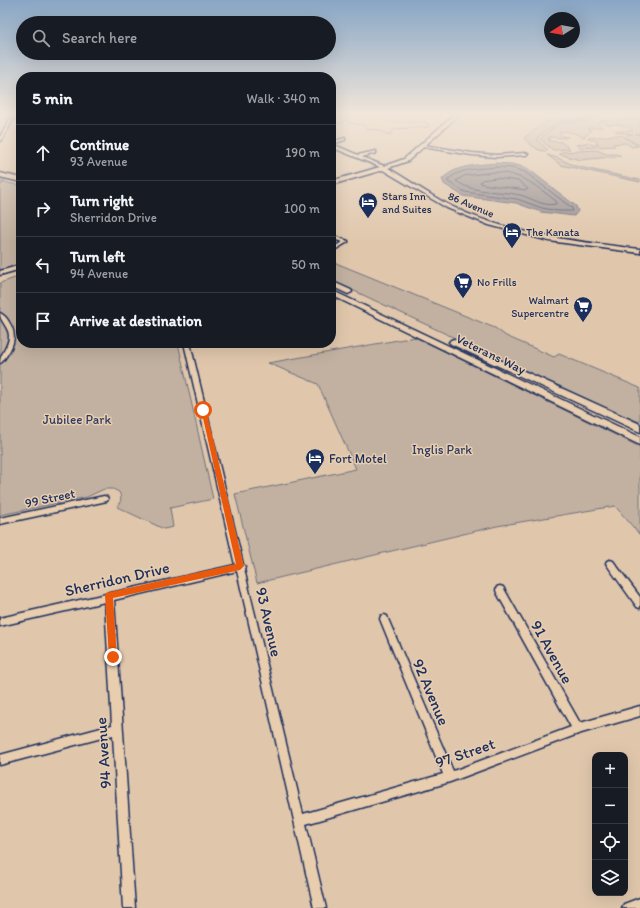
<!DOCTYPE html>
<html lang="en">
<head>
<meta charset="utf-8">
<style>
  body { margin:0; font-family:Itim,sans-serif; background:#20242c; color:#f1f3f6 }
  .controls { position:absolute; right:12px; bottom:12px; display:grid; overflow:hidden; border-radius:8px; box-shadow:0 4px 16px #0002 }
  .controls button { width:36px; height:36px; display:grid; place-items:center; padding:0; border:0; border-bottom:1px solid #363941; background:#171b24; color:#f1f3f6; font:20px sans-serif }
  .compass { position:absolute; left:544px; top:12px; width:36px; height:36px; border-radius:50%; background:#171b24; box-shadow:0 4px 16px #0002; rotate:259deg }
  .stop { position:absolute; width:12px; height:12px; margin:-9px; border:3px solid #ea580c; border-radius:50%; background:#fff }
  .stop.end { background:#ea580c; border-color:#fff; box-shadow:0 1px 4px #0008 }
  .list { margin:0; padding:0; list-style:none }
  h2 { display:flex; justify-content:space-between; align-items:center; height:52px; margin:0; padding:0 16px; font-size:17px }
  h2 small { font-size:13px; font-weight:400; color:#9ea1a6 }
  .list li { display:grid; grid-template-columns:26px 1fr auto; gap:12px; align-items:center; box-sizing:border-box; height:56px; padding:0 16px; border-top:1px solid #363941 }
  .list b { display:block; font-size:15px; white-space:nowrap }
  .list p { margin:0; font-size:13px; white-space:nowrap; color:#9ea1a6 }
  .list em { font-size:13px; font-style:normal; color:#9ea1a6 }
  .icon { flex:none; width:22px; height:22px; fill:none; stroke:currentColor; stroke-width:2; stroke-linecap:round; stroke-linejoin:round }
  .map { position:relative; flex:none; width:640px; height:908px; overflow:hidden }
  .search { position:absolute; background:#171b24; box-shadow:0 4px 16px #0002; left:16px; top:16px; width:320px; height:44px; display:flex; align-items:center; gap:10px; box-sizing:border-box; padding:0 14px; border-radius:22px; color:#9ea1a6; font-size:15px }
  .panel { position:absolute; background:#171b24; box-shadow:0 4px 16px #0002; left:16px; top:72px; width:320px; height:276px; border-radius:16px }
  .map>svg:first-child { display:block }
  .green { fill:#c2b1a0; stroke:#6e707f }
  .water { fill:#999191; stroke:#676a7d }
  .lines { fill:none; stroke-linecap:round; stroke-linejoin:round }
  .shore { stroke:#4d5672; stroke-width:1 }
  .stream { stroke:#676a7d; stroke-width:1 }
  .minor-casing { stroke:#1b2f5e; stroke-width:3 }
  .tertiary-casing { stroke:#1b2f5e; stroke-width:3 }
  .primary-casing { stroke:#1b2f5e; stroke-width:3 }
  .minor { fill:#e8cdaf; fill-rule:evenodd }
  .tertiary { fill:#e8cdaf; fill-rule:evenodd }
  .primary { fill:#e8cdaf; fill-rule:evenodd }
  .route { fill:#ea580c }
  .labels { text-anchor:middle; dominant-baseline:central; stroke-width:3; stroke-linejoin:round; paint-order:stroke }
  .far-poi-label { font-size:11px; fill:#1b2f5e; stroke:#e8cdaf; text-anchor:start }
  .far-street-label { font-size:11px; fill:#1b2f5e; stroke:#e8cdaf }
  .street-label { font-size:13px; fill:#1b2f5e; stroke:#e8cdaf }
  .park-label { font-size:13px; fill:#2c3c65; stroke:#e8cdaf }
  .poi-label { font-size:13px; fill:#1b2f5e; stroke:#e8cdaf; text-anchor:start }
  .near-street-label { font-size:16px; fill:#1b2f5e; stroke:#e8cdaf }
</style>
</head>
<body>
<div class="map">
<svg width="640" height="908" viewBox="0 0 640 908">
  <rect width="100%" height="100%" fill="#e0c7ac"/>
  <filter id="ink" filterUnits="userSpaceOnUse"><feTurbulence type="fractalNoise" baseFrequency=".025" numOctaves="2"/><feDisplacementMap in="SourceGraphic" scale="8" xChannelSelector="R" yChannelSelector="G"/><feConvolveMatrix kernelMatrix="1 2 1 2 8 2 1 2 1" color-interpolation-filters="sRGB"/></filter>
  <g filter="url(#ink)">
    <g class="green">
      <path d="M 589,118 L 592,119 L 557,123 L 538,137 L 537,140 L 548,150 L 547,151 C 539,152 530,145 524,138 L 547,121 Z"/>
      <path d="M 640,118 L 640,133 L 635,134 L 640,135 L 640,144 L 639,145 L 640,146 L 625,137 L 627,135 L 633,134 L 622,133 L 615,131 L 633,131 C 618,119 612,129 599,121 Z"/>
      <path d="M 593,121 L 603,127 L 588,128 L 591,131 L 584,137 L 582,137 C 574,132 568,131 559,132 L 562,136 L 568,137 L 563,137 L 565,138 L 549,137 L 551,139 L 548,139 L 549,141 L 561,142 L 570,149 L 553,150 L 540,139 L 559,123 Z"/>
      <polygon points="618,135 623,136 638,146 632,147 626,143 613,144 615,146 579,148 576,145 589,142 592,145 599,144 595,140 591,140 587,138"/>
      <path d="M 594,150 C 599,150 600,152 604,153 C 609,156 615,152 621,156 L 580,160 L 559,154 L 562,152 Z"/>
      <polygon points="547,155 558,158 575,166 640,180 640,182 561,165"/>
      <polygon points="0,181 21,186 21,263 0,270"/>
      <polygon points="331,261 495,328 506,336 554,357 559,354 640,388 640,422 604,408 331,280"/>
      <path d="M 21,276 L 21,343 L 178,343 L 213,499 L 170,508 L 173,527 L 164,529 L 117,507 C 121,502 122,498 119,492 L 113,489 L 104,489 L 87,497 L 0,515 L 0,283 Z"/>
      <polygon points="415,337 640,447 640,535 615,506 497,526 257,583 235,494 356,469 318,384 268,363"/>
    </g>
    <path class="water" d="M 496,163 L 512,164 L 527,168 L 576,206 L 578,211 L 574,216 L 541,212 L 516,203 L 463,196 L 444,184 L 442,179 C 456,165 477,165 496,163 Z"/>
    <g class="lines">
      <g class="shore">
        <path d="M 496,167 L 512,168 L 525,172 L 572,208 L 573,211 L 558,211 L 542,208 L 517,199 L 465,192 L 447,181 C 458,168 480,169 496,167 Z"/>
        <path d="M 496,172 C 523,174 535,185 556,201 L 556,204 C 543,207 532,198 520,195 C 498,190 475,194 456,181 L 464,176 Z"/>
        <polygon points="497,178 519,181 528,189 526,190 482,184 480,182 482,180"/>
      </g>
      <g class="stream">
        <polyline points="331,126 348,120 350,123 363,125 368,129 378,130 390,135 395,129 428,127 429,125 426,122 389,122 384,117 400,114"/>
        <polyline points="0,185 4,183"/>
      </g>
      <g class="minor-casing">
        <g id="minor">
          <polygon points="13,114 16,114 2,140 0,141 0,137"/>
          <polygon points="424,145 472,153 496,155 526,153 528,154 526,155 496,157 472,155 423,147"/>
          <polygon points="331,235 348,241 348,242 331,252 331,249 342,242 331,238"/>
          <path d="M 0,313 C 4,315 7,318 9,322 C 19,337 12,349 2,362 L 0,363 C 0,353 9,347 9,336 C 9,327 0,322 0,313 Z"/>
          <polygon points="184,343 190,343 243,564 245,567 244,569 303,814 443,774 380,619 381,616 384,615 387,616 388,619 453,771 571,727 497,593 496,590 497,587 500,586 503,587 580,723 640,706 640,716 578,734 450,782 306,824 326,908 314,908 237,571 114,600 135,908 123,908 113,735 0,765 0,755 112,725 105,602 0,626 0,618 106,594 109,592 111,593 235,565"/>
          <polygon points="104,496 107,497 108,499 107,501 0,524 0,518"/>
          <polygon points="610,560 613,561 640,597 640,608 637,607 607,565 606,563 607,561"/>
          <polygon points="640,898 640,908 622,908 624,904"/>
        </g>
      </g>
      <g class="tertiary-casing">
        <g id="tertiary">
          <path d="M 455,114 L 460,114 L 408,161 L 388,168 C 409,180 429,195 451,206 C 509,235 576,241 640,249 L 640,253 L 549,241 L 489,225 L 447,208 L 383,170 L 331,185 L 331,181 L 380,167 L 331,147 L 331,142 L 345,138 L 345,140 L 332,144 L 358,155 L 376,151 L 376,153 L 362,157 L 384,166 L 404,159 Z"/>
          <polygon points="21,265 21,269 0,275 0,271"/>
        </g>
      </g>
      <g class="primary-casing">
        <g id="primary">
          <polygon points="0,173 21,178 21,182 0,177"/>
          <polygon points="331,281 351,290 352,292 348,294 331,286"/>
          <polygon points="331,290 640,437 640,445 331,295"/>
          <polygon points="454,339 640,424 640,432 451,344 449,342 451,340"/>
        </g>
      </g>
      <use href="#minor" class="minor"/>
      <use href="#tertiary" class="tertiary"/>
      <use href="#primary" class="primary"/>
    </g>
  </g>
  <linearGradient id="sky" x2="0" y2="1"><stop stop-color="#88a6c5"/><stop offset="0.47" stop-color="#f1e6da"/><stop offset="1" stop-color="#f1e6da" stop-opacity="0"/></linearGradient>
  <rect width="640" height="242" fill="url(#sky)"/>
  <polygon class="route" points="201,409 206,410 244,566 240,570 113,598 117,657 116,660 113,661 110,660 109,657 105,596 106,593 236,564"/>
  <defs>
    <g id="hotel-pin" transform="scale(1)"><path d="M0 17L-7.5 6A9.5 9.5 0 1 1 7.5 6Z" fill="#1b2f5e" stroke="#e8cdaf"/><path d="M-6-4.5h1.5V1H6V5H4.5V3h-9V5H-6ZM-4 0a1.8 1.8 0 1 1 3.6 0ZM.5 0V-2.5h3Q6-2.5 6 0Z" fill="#fff"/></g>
    <g id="supermarket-pin" transform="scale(1)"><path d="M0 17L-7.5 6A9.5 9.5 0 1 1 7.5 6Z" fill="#1b2f5e" stroke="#e8cdaf"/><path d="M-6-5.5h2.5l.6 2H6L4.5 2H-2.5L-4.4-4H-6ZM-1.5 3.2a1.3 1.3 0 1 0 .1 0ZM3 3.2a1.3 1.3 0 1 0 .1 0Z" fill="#fff"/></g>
  </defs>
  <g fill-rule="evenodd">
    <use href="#hotel-pin" x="368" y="202"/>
    <use href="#hotel-pin" x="512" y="232"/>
    <use href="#supermarket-pin" x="463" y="282"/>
    <use href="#supermarket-pin" x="583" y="306"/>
    <use href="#hotel-pin" x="315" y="458"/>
  </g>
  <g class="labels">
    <g class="far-poi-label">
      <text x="382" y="196">Stars Inn<tspan x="382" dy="13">and Suites</tspan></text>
      <text x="526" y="232">The Kanata</text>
      <text x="477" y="282">No Frills</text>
      <text x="569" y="300" text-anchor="end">Walmart<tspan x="569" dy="13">Supercentre</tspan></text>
    </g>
    <g class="far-street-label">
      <text transform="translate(471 205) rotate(23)">86 Avenue</text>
    </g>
    <g class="street-label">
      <text transform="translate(491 354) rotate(26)">Veterans Way</text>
      <text transform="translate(50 498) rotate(-12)">99 Street</text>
    </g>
    <g class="park-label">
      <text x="77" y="419">Jubilee Park</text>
      <text x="442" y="449">Inglis Park</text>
    </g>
    <g class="poi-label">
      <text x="329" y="458">Fort Motel</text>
    </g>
    <g class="near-street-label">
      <text transform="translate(117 579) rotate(-13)">Sherridon Drive</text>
      <text transform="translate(269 622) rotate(77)">93 Avenue</text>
      <text transform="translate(552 652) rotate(61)">91 Avenue</text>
      <text transform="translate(431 692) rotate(67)">92 Avenue</text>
      <text transform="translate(103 753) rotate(-94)">94 Avenue</text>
      <text transform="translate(465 753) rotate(-19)">97 Street</text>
    </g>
  </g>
</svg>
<div class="controls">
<button>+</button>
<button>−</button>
<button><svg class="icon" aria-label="locate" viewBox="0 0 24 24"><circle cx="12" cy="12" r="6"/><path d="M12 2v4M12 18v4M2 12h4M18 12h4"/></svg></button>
<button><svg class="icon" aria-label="layers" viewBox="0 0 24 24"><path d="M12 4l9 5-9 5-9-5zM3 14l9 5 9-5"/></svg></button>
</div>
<svg class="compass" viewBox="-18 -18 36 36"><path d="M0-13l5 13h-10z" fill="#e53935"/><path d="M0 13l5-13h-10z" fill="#9ea1a6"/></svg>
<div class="stop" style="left:203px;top:410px"></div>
<div class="stop end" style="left:113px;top:657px"></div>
<div class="search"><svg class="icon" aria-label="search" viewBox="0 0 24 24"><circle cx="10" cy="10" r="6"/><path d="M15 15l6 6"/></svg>Search here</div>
<section class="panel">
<h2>5 min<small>Walk · 340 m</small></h2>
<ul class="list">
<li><svg class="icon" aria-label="ahead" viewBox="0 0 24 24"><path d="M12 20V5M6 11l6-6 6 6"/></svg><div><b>Continue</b><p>93 Avenue</p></div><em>190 m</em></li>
<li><svg class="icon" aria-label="right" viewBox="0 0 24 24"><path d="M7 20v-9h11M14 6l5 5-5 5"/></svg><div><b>Turn right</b><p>Sherridon Drive</p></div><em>100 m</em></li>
<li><svg class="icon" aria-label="left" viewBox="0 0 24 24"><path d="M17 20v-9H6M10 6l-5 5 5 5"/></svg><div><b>Turn left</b><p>94 Avenue</p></div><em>50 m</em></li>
<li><svg class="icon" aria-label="arrive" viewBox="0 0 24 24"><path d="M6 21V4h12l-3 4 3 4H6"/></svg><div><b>Arrive at destination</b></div></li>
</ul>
</section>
</div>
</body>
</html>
